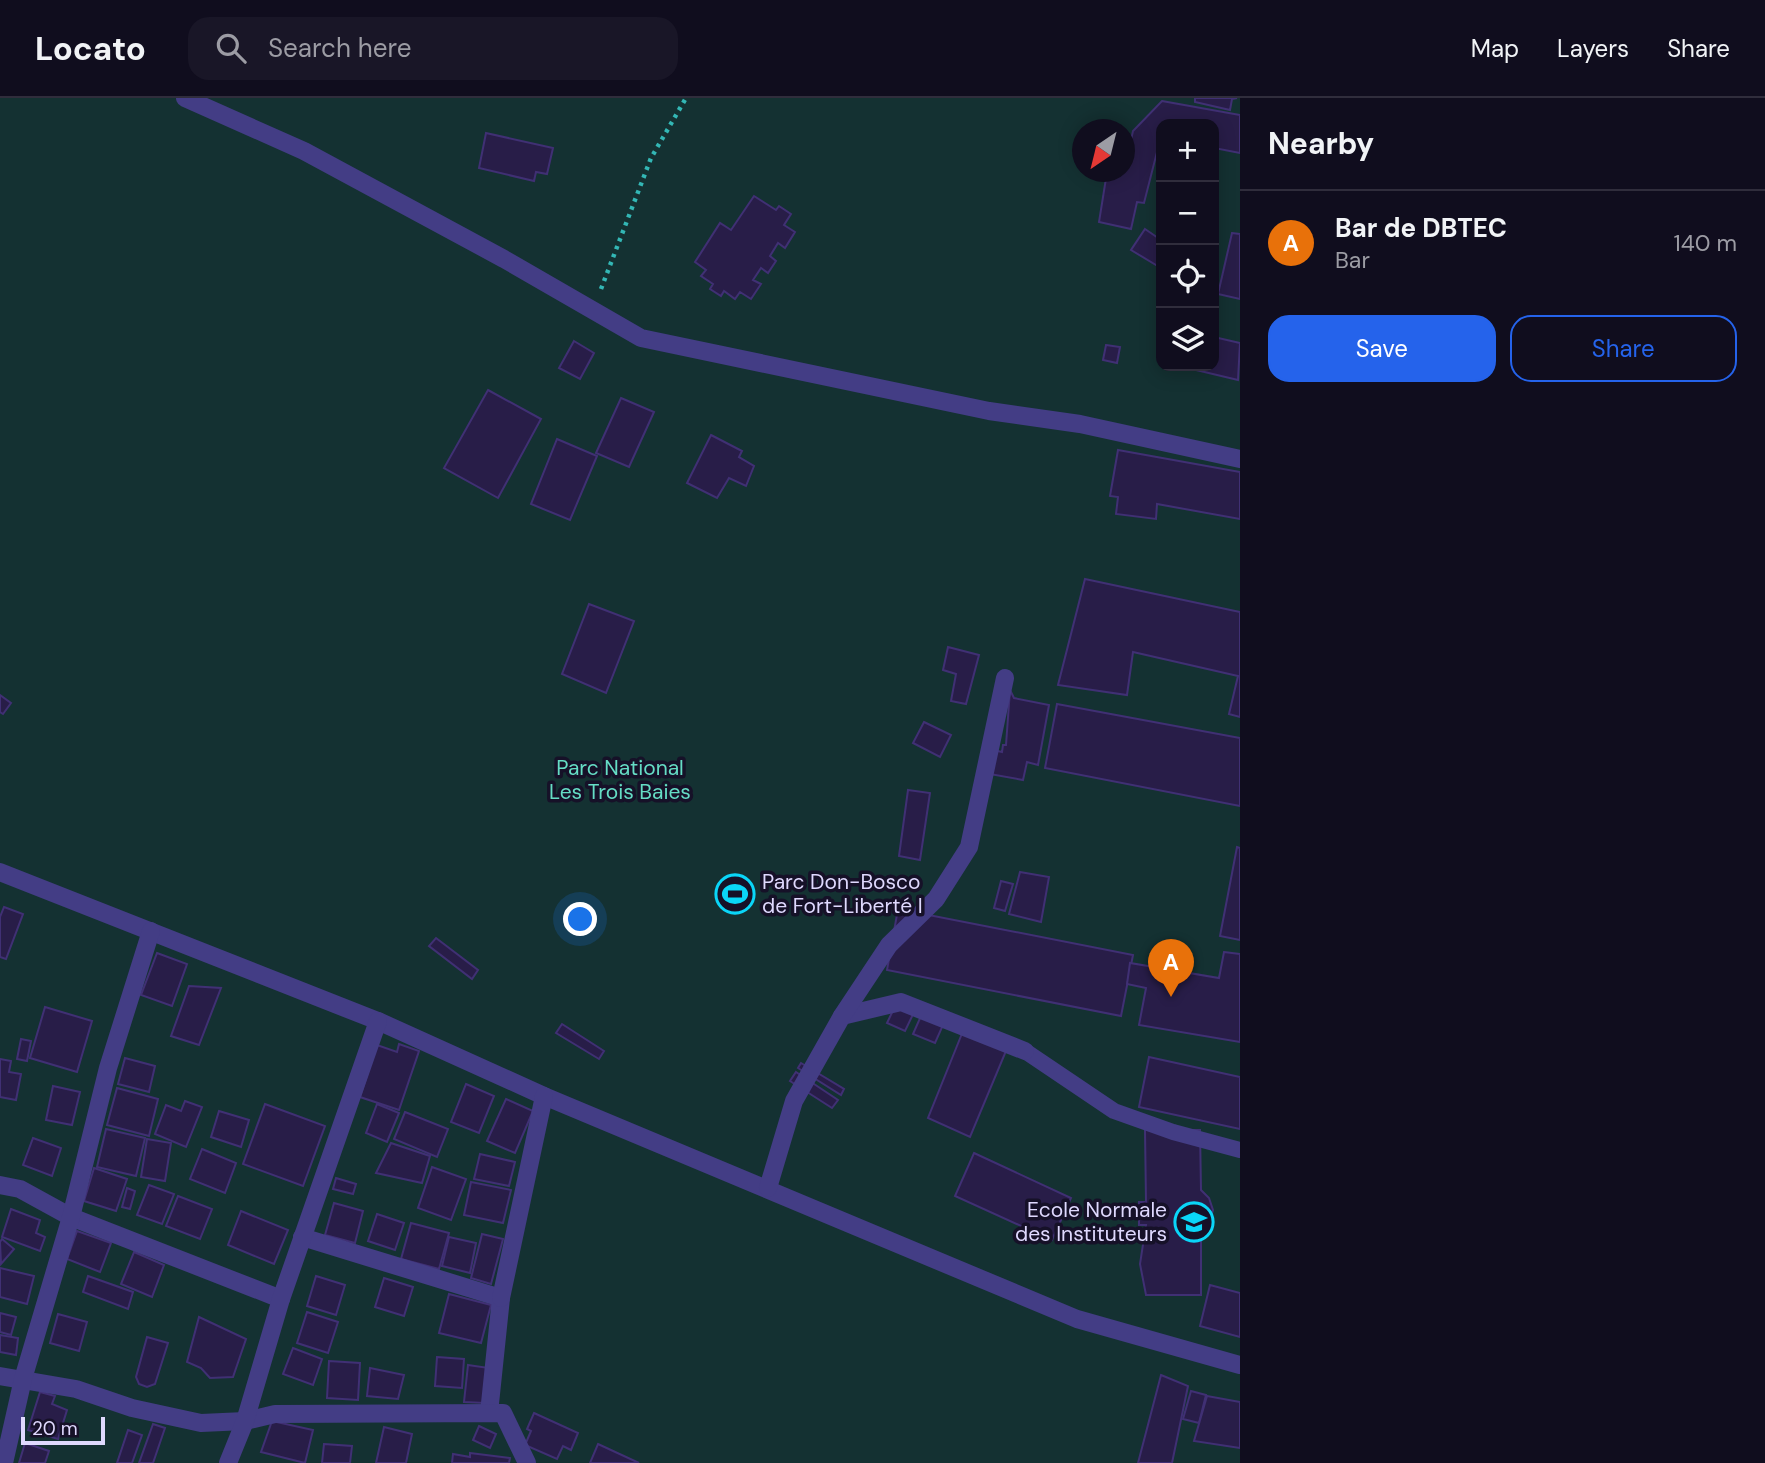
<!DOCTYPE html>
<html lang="en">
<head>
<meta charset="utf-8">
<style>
  body { margin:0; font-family:"DM Sans",sans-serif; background:#191627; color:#f1f3f6 }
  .controls { position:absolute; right:21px; top:21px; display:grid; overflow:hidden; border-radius:14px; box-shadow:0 4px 18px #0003 }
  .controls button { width:63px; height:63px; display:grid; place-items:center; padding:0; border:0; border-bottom:2px solid #302d3c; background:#100d1e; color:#f1f3f6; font:35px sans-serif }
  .compass { position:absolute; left:1072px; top:21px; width:63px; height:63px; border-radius:50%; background:#100d1e; box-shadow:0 4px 18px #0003; rotate:215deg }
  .scale { position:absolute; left:21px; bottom:18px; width:84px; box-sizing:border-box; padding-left:7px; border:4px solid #dfd9fe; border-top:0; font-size:19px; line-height:24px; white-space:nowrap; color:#dfd9fe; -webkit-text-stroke:5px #161128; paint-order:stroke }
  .you { position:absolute; left:581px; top:822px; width:24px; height:24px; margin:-18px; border:5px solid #fff; border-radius:50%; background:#1a73e8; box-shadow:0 0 0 10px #1a73e833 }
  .badge { display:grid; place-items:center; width:46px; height:46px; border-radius:50%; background:#2563eb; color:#fff; font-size:23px; font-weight:700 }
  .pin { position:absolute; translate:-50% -58px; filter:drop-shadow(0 2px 4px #0008) }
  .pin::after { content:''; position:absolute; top:37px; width:24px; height:21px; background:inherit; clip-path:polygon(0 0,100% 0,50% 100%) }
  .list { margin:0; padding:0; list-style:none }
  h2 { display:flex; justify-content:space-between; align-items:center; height:91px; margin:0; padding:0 28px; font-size:30px }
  h2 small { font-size:23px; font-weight:400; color:#9c9ca4 }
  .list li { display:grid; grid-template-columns:46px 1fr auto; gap:21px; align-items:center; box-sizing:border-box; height:105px; padding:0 28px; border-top:2px solid #302d3c }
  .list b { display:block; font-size:26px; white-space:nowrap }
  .list p { margin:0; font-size:23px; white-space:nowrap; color:#9c9ca4 }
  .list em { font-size:23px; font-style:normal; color:#9c9ca4 }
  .actions { display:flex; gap:14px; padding:21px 28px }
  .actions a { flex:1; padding:16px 0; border:2px solid #2563eb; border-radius:21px; text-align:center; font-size:24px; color:#2563eb }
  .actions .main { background:#2563eb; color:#fff }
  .icon { flex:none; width:38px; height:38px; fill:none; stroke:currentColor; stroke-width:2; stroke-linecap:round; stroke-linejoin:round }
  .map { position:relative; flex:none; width:1240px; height:1365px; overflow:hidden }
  header { display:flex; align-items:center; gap:42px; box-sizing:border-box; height:98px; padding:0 35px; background:#100d1e; border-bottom:2px solid #302d3c }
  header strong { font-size:33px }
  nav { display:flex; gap:38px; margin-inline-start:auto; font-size:24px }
  .search { width:490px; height:63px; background:#191627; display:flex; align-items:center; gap:18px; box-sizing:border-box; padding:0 24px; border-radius:21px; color:#9c9ca4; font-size:26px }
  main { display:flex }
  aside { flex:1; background:#100d1e }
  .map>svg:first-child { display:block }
  .park { fill:#143132; fill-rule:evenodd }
  .building { fill:#281d48; stroke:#403074; stroke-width:2 }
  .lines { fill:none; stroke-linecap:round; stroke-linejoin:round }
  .path { stroke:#33b7b5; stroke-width:4.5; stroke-dasharray:3.5 5; stroke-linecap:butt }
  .service { stroke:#433d85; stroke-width:16 }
  .minor { stroke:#433d85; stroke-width:18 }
  .labels { text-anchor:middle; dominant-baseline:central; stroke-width:7; stroke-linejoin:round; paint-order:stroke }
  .park-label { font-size:21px; fill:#65ddc5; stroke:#161128 }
  .poi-label { font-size:21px; fill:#dfd9fe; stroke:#161128; text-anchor:start }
</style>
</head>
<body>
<header>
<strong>Locato</strong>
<div class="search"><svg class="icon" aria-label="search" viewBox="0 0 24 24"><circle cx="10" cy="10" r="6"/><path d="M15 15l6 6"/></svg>Search here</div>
<nav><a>Map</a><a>Layers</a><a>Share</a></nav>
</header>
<main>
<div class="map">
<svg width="1240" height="1365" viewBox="0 0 1240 1365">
  <rect width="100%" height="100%" fill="#161128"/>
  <path class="park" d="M 0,0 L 1240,0 L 1240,1365 L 0,1365 ZM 1161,26 L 1214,26 L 1214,268 L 1161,268 ZM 1082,32 L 1124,32 L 1124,74 L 1082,74 Z"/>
  <g class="building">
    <polygon points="1195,0 1237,0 1232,1 1230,12 1195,4"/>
    <polygon points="1162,3 1240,17 1240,55 1214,50 1214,26 1161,26 1161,51 1157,54 1144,105 1137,104 1131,131 1099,124 1107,74 1124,74 1133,33"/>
    <polygon points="486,35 553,50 547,76 536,74 534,83 479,70"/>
    <polygon points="754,98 776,112 779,108 791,116 784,127 795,134 785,150 778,145 770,158 776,163 768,175 761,170 753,182 761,186 751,201 740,194 735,201 724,193 721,198 710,191 713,186 701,178 706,172 695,164 720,125 731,132"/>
    <polygon points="1145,131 1161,142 1161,170 1131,152"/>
    <polygon points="1232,135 1240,136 1240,201 1218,196"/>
    <polygon points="1214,239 1240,245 1238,282 1196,272 1197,268 1214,268"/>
    <polygon points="574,243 594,255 580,281 559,270"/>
    <polygon points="1106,247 1120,249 1117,265 1103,262"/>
    <polygon points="488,292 541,321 498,400 444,370"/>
    <polygon points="621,300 654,314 629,369 596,355"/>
    <polygon points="711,337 742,353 739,359 754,368 746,388 729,380 717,400 687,385"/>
    <polygon points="557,341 597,358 570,422 531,406"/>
    <polygon points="1118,352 1240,374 1240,421 1157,406 1156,421 1116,416 1118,399 1110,398"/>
    <polygon points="1085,481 1240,514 1240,619 1229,616 1238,578 1133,554 1127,597 1058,587"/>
    <polygon points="589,506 634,523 606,595 562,576"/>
    <polygon points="948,549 979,557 966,606 951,603 956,576 943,572"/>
    <polygon points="1010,592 1014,600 1049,607 1038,667 1027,664 1023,682 984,675 989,651 1002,654 1003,647 1006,647"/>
    <polygon points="0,597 11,605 3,616 0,614"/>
    <polygon points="1057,606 1240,640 1240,708 1045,670"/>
    <polygon points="924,624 951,637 940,659 913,645"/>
    <polygon points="908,692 930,695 920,762 899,758"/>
    <polygon points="1237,749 1240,750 1240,842 1220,838"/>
    <polygon points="1020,774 1049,779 1041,824 1009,816"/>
    <polygon points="1001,783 1013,786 1005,813 994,810"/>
    <polygon points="4,809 23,816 6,861 0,859 0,819"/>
    <polygon points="898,811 1133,857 1121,918 887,872"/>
    <polygon points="436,840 478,872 472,881 429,848"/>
    <polygon points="1224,854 1240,856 1240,944 1139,927 1146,890 1127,886 1130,865 1219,880"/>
    <polygon points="157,855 187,866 172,908 141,897"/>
    <polygon points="189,888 221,890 199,947 171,938"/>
    <polygon points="899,900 917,908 905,933 887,925"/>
    <polygon points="45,909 92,923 77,974 30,960"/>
    <polygon points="925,909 947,918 935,945 913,936"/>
    <polygon points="562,926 604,953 599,961 556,935"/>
    <polygon points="963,933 1006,953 970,1039 928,1020"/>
    <polygon points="21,941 31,943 27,963 17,961"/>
    <polygon points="399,946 419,953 399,1012 360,999 377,947 397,954"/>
    <polygon points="1149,959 1240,979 1240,1031 1139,1009"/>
    <polygon points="125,960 155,968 149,994 118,986"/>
    <polygon points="0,961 11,963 9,974 21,976 16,1002 0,999"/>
    <polygon points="801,965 844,991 841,997 798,970"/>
    <polygon points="796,974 838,1002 832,1010 790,983"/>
    <polygon points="466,986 494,998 479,1035 451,1024"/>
    <polygon points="53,988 80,994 72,1027 46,1022"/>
    <polygon points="117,990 158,1001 149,1038 107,1027"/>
    <polygon points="506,1001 533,1013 515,1055 487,1043"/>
    <polygon points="185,1003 202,1009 186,1049 155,1036 166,1007 181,1013"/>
    <polygon points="265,1006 325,1028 303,1088 243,1066"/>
    <polygon points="377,1006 399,1015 387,1044 366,1035"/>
    <polygon points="219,1013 249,1022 241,1049 211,1039"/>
    <polygon points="405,1014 448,1031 437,1059 394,1041"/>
    <polygon points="106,1031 145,1040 136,1078 97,1069"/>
    <polygon points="1145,1032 1200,1032 1201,1092 1209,1100 1213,1112 1210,1122 1201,1130 1201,1197 1146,1197 1140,1166 1146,1127 1139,1127 1139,1104 1146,1104"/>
    <polygon points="33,1040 61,1050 52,1078 23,1067"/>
    <polygon points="147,1041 171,1045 165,1083 141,1079"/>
    <polygon points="391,1045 430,1058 422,1085 376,1075"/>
    <polygon points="202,1051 236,1065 225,1095 190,1081"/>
    <polygon points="974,1055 1071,1100 1052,1142 955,1098"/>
    <polygon points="480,1056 515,1064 509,1088 474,1081"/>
    <polygon points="432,1069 466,1081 451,1122 418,1110"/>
    <polygon points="94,1070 127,1081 116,1113 84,1103"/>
    <polygon points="336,1080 356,1086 353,1096 333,1091"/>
    <polygon points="471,1084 511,1092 503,1125 464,1117"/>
    <polygon points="149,1087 174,1096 162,1126 137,1117"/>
    <polygon points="127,1090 135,1093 130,1111 122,1109"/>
    <polygon points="178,1098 212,1111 200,1141 166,1128"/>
    <polygon points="334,1105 363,1113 355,1145 325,1137"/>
    <polygon points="11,1111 40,1122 36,1135 45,1139 40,1153 2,1139"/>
    <polygon points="241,1113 288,1132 274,1166 228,1147"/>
    <polygon points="377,1116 404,1125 395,1152 368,1143"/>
    <polygon points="411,1125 449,1135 439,1171 401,1161"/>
    <polygon points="77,1133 111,1145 100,1174 67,1161"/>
    <polygon points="482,1136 503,1141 491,1186 471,1180"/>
    <polygon points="449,1139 476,1145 470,1175 442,1168"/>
    <polygon points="2,1141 14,1151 1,1166 0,1144"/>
    <polygon points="134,1154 164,1167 152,1199 121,1186"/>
    <polygon points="0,1170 34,1178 27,1206 0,1199"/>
    <polygon points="88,1178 133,1194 128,1211 83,1194"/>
    <polygon points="316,1178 345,1187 336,1217 307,1208"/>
    <polygon points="384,1180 413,1189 404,1218 375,1209"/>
    <polygon points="1210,1187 1240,1195 1240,1239 1200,1228"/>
    <polygon points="449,1196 491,1207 481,1245 439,1235"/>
    <polygon points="307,1214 338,1224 328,1255 297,1245"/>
    <polygon points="0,1215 16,1219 11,1237 0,1234"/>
    <polygon points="58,1216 87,1224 79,1253 50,1245"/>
    <polygon points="199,1219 246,1241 233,1279 210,1280 201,1270 187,1264"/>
    <polygon points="0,1237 18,1240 16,1257 0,1254"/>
    <polygon points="147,1239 168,1245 155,1286 147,1289 139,1286 136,1279"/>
    <polygon points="293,1250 322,1261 313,1287 283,1276"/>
    <polygon points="437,1259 464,1261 462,1290 435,1288"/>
    <polygon points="329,1263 360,1265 358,1302 327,1300"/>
    <polygon points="468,1267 489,1270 485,1305 464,1304"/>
    <polygon points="370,1270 404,1277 398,1301 367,1298"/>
    <polygon points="1161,1277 1188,1288 1172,1365 1138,1365"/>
    <polygon points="1191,1293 1206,1297 1199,1325 1183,1321"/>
    <polygon points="40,1294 55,1298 52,1306 67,1312 58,1341 28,1332"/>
    <polygon points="1207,1298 1240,1304 1240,1350 1194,1343"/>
    <polygon points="534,1315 578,1335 571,1352 563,1348 557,1361 525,1347 531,1333 527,1331"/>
    <polygon points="272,1323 313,1332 305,1365 261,1354"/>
    <polygon points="153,1326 165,1330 153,1365 139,1365"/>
    <polygon points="479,1328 496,1336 490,1350 473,1342"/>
    <polygon points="384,1329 412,1336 406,1365 376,1365"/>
    <polygon points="128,1332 142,1337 132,1365 117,1365"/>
    <polygon points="25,1345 49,1353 45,1365 19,1365"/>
    <polygon points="324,1346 352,1348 350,1365 322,1365"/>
    <polygon points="598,1346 639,1365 590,1365"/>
    <polygon points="470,1355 510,1360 509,1365 452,1365 453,1356 470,1359"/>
  </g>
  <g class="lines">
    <polyline class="path" points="601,191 651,60 686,0"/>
    <polyline class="service" points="1025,953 1114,1013 1173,1034 1240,1052"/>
    <g class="minor">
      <polyline points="185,0 304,53 504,161 641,240 989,313 1080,326 1240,361"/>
      <polyline points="0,774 378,923 544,998 1077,1221 1240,1267"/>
      <polyline points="842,918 901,904 1025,953"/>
      <polyline points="0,1087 20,1091 71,1119 281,1201"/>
      <polyline points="768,1090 794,1003 842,918 889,847 936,801 969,749 1005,580"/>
      <polyline points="302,1139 501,1200 489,1315"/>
      <polyline points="501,1200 544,998"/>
      <polyline points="0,1278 76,1291 132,1310 201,1325 245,1323 275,1316 503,1315 527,1365"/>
      <polyline points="4,1365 23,1281 71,1119 108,970 151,833"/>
      <polyline points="228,1365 245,1323 281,1201 378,923"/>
    </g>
  </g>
  <defs>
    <g id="stadium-ring" transform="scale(2.0125)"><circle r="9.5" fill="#161128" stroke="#0ad6f8" stroke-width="1.5"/><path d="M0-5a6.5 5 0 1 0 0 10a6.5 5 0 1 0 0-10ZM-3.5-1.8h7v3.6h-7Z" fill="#0ad6f8"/></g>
    <g id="university-ring" transform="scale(2.0125)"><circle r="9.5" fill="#161128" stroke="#0ad6f8" stroke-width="1.5"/><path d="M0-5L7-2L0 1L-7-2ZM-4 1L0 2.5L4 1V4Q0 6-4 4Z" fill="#0ad6f8"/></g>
  </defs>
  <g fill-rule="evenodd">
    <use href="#stadium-ring" x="735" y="796"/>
    <use href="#university-ring" x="1194" y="1124"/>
  </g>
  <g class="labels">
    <g class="park-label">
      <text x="620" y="670">Parc National<tspan x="620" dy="24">Les Trois Baies</tspan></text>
    </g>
    <g class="poi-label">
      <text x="762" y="784">Parc Don-Bosco<tspan x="762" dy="24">de Fort-Liberté I</tspan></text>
      <text x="1167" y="1112" text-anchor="end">Ecole Normale<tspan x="1167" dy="24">des Instituteurs</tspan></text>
    </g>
  </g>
</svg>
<div class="controls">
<button>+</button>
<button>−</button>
<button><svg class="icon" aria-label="locate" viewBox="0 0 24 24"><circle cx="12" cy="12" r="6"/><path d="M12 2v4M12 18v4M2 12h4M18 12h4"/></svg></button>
<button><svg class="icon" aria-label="layers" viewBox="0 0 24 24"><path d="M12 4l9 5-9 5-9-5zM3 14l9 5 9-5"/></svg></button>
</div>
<svg class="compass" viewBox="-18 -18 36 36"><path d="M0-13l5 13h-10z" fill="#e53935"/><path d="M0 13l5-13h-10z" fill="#9c9ca4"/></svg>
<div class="scale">20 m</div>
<div class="you"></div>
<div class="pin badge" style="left:1171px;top:899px;background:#e8710a">A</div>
</div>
<aside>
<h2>Nearby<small></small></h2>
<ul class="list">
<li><span class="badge" style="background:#e8710a">A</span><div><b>Bar de DBTEC</b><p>Bar</p></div><em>140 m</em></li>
</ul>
<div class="actions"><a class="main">Save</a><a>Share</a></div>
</aside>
</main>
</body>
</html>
